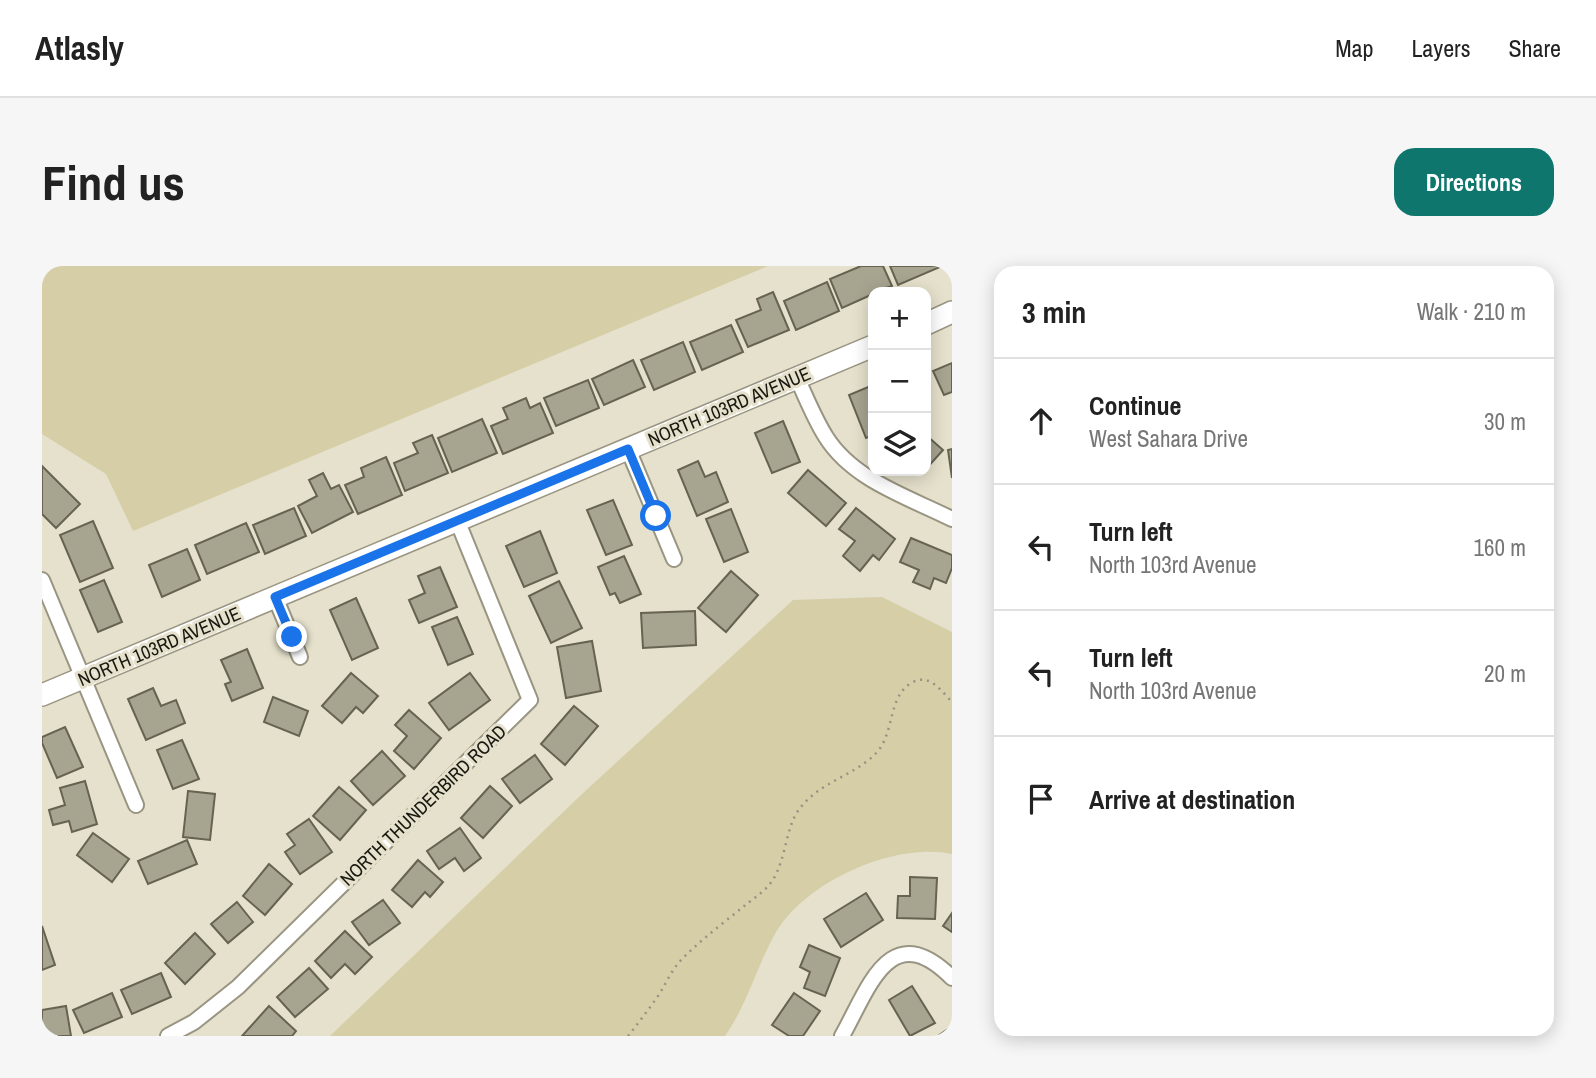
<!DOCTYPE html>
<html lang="en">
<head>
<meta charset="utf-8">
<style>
  body { margin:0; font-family:"Archivo Narrow",sans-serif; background:#f6f6f6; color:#222 }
  .controls { position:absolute; right:21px; top:21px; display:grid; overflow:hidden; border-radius:14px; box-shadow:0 4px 18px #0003 }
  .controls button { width:63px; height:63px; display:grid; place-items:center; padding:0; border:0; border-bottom:2px solid #e0e0e0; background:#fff; color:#222; font:35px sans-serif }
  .stop { position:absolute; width:21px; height:21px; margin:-16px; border:5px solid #1a73e8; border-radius:50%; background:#fff }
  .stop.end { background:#1a73e8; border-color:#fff; box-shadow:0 2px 7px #0008 }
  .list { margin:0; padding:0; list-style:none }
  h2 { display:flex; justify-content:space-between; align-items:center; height:91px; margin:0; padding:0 28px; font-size:30px }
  h2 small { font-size:23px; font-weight:400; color:#767676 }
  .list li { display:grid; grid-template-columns:46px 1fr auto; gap:21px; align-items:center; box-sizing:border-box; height:126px; padding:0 28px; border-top:2px solid #e0e0e0 }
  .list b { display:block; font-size:26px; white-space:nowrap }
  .list p { margin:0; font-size:23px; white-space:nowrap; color:#767676 }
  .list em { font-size:23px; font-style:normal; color:#767676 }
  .icon { flex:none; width:38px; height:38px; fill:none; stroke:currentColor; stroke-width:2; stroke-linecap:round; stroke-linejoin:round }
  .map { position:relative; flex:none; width:910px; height:770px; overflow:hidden; border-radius:21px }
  header { display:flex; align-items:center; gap:42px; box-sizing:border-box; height:98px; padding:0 35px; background:#fff; border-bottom:2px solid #e0e0e0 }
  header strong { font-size:33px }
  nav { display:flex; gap:38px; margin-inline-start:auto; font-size:24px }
  .intro { display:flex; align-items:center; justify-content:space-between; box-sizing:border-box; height:168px; padding:0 42px }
  h1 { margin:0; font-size:49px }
  .button { padding:18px 32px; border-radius:21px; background:#0f766e; color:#fff; font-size:24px; font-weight:700 }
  main { display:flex; gap:42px; padding:0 42px }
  aside { flex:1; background:#fff; border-radius:21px; box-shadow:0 4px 18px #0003 }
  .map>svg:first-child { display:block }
  .green { fill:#d6cea6 }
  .building { fill:#a7a490; stroke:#666351; stroke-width:2 }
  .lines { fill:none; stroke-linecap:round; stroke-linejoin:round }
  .street-casing { stroke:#999582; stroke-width:18 }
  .secondary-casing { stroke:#999582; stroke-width:24 }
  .path { stroke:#969383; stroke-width:2.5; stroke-dasharray:2 5; stroke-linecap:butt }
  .street { stroke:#fff; stroke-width:14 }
  .secondary { stroke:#fff; stroke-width:21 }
  .route { stroke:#1a73e8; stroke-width:9 }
  .labels { text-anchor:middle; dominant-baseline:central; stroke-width:6; stroke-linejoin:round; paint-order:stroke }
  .street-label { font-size:19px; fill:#191810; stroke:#e5e1cc }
</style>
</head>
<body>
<header>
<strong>Atlasly</strong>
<nav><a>Map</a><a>Layers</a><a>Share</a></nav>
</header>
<div class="intro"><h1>Find us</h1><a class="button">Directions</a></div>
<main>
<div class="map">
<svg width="910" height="770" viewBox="0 0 910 770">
  <rect width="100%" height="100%" fill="#e5e1cc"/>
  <g class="green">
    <polygon points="0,0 726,0 91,265 64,208 0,168"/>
    <path d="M 840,331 L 910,366 L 910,588 C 851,576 763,616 733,668 C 714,702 706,737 683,770 L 288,770 L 539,529 L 751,334 Z"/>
  </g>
  <g class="building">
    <polygon points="819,0 841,0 850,20 831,26 831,28 800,42 788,13"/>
    <polygon points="848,0 897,0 898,1 856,19"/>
    <polygon points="785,16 797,45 754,64 742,35"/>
    <polygon points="731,26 747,64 706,81 694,54 719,44 715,33"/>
    <polygon points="689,59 701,86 660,104 648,76"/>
    <polygon points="641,76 653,106 612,124 599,94"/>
    <polygon points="591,94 603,121 562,139 550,113"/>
    <polygon points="910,97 910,126 902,129 891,105"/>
    <polygon points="546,114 557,142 514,160 502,132"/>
    <polygon points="831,119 831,169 824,172 807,129"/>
    <polygon points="484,132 488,142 498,137 511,167 461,188 449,160 466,153 461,142"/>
    <polygon points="440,153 455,187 410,206 396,172"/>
    <polygon points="741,155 758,196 730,207 713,167"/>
    <polygon points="390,169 406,207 363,225 352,197 376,187 371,177"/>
    <polygon points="884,169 901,184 884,203"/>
    <polygon points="910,183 910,212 906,184"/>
    <polygon points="344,191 360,229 316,248 303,219 322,211 319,202"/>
    <polygon points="656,195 663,211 674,206 686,236 655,250 636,204"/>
    <polygon points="0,200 38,238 14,262 0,248"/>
    <polygon points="766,204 804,237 784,260 746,227"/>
    <polygon points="281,207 289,223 297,219 311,246 270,267 256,240 275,230 267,214"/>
    <polygon points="571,234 590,279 564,289 545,244"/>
    <polygon points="252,242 264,270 223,288 211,259"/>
    <polygon points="814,242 853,273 837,294 831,289 818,305 801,290 813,275 797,263"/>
    <polygon points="689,243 706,286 682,296 664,253"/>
    <polygon points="51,255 71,302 38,316 18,269"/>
    <polygon points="204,257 217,286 165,308 153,279"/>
    <polygon points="498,265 515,307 482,321 464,280"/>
    <polygon points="869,272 910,289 910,302 904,317 892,312 888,323 871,316 877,304 858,296"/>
    <polygon points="145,283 158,314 120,331 107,299"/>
    <polygon points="582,290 599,328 578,337 573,327 568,329 556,301"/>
    <polygon points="398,301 415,341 377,357 367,334 383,327 376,310"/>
    <polygon points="689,305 716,329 684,366 656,342"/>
    <polygon points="62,314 80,356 56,366 38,324"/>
    <polygon points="517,315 540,362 509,377 487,330"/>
    <polygon points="314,332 336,382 310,394 288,344"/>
    <polygon points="653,345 654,379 601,382 599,347"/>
    <polygon points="415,351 431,388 406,399 390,361"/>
    <polygon points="550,375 559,425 524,432 515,381"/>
    <polygon points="205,383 221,422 190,435 183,418 189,416 179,394"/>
    <polygon points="309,407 336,430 321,447 314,441 300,457 280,440"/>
    <polygon points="428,407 448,434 407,464 387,437"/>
    <polygon points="111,422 119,440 134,434 143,457 104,474 86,433"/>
    <polygon points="231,431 266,445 257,470 222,456"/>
    <polygon points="532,440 556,460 523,499 499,478"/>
    <polygon points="367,444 399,472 372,503 352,485 365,470 353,459"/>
    <polygon points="23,461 41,501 15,512 0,477 0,471"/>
    <polygon points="140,474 157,513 131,523 115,484"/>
    <polygon points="340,485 363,510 331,539 309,515"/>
    <polygon points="493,489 510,513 478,537 460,513"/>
    <polygon points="43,515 55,558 30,566 27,555 11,559 7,544 23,539 18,522"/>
    <polygon points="448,520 470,540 441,572 419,552"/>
    <polygon points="297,521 324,544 298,574 271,550"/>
    <polygon points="146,525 173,528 168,574 141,571"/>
    <polygon points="267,553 290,586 258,608 243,586 253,579 245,568"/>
    <polygon points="418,562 439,592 422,605 413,592 397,603 385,585"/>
    <polygon points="51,567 87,593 70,616 35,589"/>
    <polygon points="145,574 155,598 106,618 96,595"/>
    <polygon points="376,594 401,616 388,631 383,626 370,641 350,624"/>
    <polygon points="227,598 250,618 223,649 201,630"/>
    <polygon points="868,611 895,612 893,653 855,652 856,630 868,630"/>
    <polygon points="824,627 841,654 799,681 782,653"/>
    <polygon points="341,634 358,657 327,679 310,656"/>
    <polygon points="195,636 211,656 186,677 169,658"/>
    <polygon points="910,647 910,666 901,660"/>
    <polygon points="0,660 13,699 0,704"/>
    <polygon points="303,665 330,691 313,708 303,698 289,712 273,695"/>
    <polygon points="153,667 173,688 143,718 123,697"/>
    <polygon points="767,679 798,692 783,730 762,722 768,706 758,701"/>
    <polygon points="267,702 286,723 253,751 235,731"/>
    <polygon points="119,707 129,731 90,748 79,724"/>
    <polygon points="870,720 893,757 868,770 847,734"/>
    <polygon points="70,727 80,751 42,767 31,744"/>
    <polygon points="752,727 778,745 761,770 747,770 730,759"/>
    <polygon points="24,740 29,770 0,770 0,744"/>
    <polygon points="227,740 254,765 250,770 200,770"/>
    <polygon points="909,761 910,770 896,770"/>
  </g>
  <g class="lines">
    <g class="street-casing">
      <g id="street">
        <path d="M 755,112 C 764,131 772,152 784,171 C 811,214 866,231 910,253"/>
        <polyline points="586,183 632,293"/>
        <polyline points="0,314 94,539"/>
        <polyline points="233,331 258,391"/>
        <polyline points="126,770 152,756 196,721 488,434 415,254"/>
        <path d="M 800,770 C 827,722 848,650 910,712"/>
      </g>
    </g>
    <g class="secondary-casing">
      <g id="secondary">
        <polyline points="884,58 910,46"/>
        <polyline points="0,429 831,80"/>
      </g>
    </g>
    <path class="path" d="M 586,770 C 597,756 608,742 618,727 C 625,715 631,702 641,692 C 661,672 685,654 706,637 C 715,630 724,624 730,615 C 745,593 743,559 759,541 C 779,515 815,509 836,485 C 853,464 846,429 871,416 C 888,407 900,426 910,436"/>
    <use href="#street" class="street"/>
    <use href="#secondary" class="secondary"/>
  </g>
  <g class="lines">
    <polyline class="route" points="250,371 233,331 586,183 614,250"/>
  </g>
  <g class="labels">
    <g class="street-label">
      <text transform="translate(687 140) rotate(-23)">NORTH 103RD AVENUE</text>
      <text transform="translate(117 380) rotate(-23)">NORTH 103RD AVENUE</text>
      <text transform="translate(381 539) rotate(-44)">NORTH THUNDERBIRD ROAD</text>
    </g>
  </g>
</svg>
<div class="controls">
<button>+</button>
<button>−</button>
<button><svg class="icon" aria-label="layers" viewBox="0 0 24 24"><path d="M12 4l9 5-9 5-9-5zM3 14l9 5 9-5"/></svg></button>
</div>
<div class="stop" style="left:614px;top:250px"></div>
<div class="stop end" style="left:250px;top:371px"></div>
</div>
<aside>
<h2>3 min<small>Walk · 210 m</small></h2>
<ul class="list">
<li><svg class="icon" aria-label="ahead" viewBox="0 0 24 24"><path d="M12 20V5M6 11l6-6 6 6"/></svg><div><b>Continue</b><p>West Sahara Drive</p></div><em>30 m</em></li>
<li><svg class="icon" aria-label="left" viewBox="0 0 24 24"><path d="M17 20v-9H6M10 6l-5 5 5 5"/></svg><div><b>Turn left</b><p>North 103rd Avenue</p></div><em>160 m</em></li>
<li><svg class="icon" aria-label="left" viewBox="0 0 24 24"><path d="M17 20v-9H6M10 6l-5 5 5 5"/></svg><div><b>Turn left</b><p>North 103rd Avenue</p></div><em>20 m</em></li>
<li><svg class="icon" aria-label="arrive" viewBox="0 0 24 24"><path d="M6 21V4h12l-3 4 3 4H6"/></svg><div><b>Arrive at destination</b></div></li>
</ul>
</aside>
</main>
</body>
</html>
